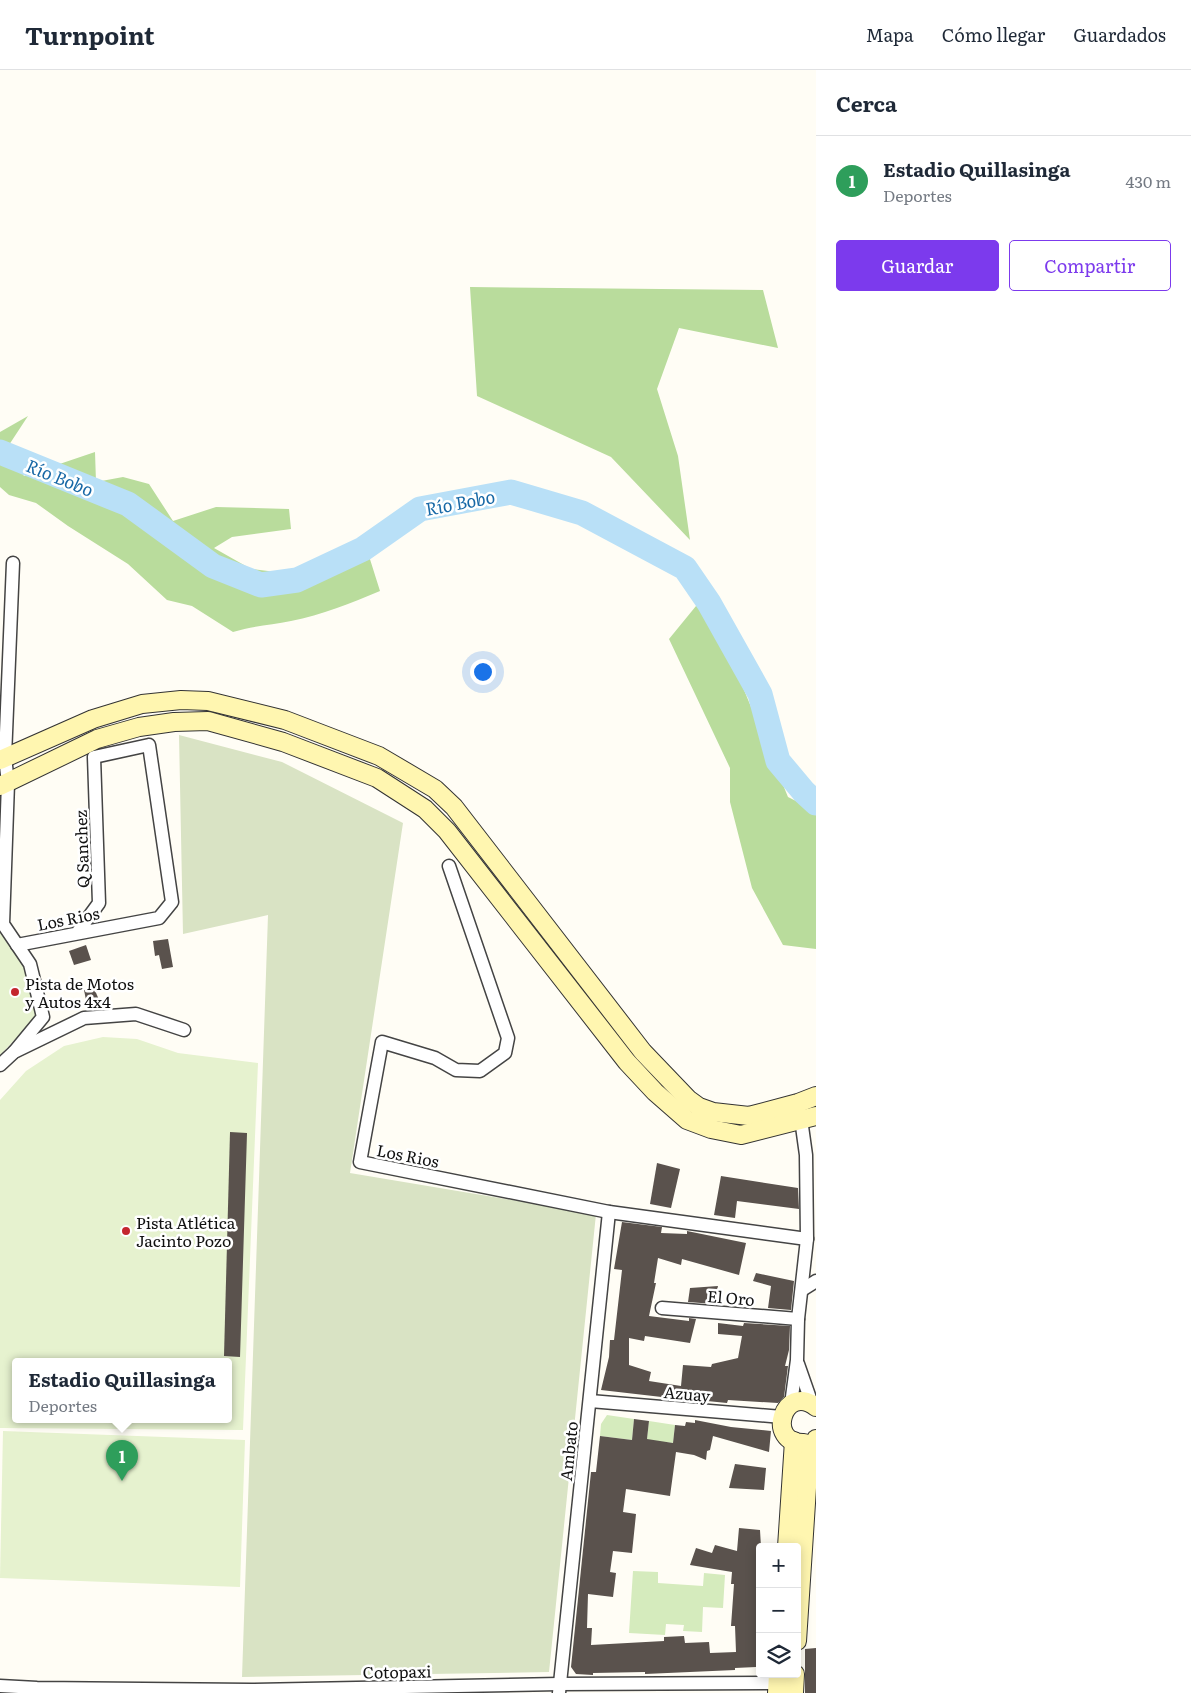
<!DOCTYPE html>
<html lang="es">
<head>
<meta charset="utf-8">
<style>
  body { margin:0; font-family:Literata,serif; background:#f2f2f3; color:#1f2937 }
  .controls { position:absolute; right:15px; bottom:15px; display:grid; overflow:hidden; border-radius:5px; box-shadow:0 2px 12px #0003 }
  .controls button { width:45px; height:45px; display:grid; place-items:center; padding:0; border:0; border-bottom:1px solid #e0e1e3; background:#fff; color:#1f2937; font:25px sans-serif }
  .you { position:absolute; left:482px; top:601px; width:18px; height:18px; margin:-12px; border:4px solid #fff; border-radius:50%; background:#1a73e8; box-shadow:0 0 0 8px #1a73e833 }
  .badge { display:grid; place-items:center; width:32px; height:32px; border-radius:50%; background:#7c3aed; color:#fff; font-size:16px; font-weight:700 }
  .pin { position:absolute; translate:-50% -41px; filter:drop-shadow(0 1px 2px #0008) }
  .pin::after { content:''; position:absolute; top:26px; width:18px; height:15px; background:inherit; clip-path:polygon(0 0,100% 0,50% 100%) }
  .popup { position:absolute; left:12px; top:1288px; width:220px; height:65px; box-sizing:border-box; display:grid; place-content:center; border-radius:5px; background:#fff; filter:drop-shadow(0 1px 4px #0005); font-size:16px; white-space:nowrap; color:#747a83 }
  .popup b { font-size:19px; color:#1f2937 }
  .popup::after { content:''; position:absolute; left:50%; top:100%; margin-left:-10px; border:10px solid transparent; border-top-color:#fff }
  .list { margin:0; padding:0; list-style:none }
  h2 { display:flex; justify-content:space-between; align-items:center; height:65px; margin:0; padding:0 20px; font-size:21px }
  h2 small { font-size:16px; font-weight:400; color:#747a83 }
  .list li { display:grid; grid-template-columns:32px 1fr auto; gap:15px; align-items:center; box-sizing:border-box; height:90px; padding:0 20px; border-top:1px solid #e0e1e3 }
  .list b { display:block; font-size:19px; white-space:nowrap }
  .list p { margin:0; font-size:16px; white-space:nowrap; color:#747a83 }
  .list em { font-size:16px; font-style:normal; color:#747a83 }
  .actions { display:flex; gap:10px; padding:15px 20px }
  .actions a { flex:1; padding:11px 0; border:1px solid #7c3aed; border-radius:5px; text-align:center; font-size:18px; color:#7c3aed }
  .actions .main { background:#7c3aed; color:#fff }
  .icon { flex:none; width:28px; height:28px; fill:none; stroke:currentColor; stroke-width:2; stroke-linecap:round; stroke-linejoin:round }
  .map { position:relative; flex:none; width:816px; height:1623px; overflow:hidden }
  header { display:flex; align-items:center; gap:30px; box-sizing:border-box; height:70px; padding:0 25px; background:#fff; border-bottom:1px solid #e0e1e3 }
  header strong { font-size:24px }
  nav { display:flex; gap:28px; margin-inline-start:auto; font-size:18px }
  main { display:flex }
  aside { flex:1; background:#fff }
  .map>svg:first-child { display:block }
  .green { fill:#d5ebbd }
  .forest { fill:#b9dc9c }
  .cemetery { fill:#d9e3c4 }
  .pitch { fill:#e6f2cf; fill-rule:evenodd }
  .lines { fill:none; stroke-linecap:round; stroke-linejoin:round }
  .river { stroke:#b9e0f7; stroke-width:25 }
  .building { fill:#5a524d }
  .street-casing { stroke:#444; stroke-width:15 }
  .secondary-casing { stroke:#333; stroke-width:20 }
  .street { stroke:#fff; stroke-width:12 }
  .secondary { stroke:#fff6b0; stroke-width:18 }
  .poi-dot { fill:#c4262e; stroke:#fff; stroke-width:2 }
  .labels { text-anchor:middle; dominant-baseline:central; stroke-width:5; stroke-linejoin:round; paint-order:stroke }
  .street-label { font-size:16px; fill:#111; stroke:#fff }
  .poi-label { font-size:16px; fill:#111; stroke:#fff; text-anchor:start }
  .water-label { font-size:18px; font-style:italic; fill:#1768a6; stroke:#fff }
</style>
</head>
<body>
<header>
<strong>Turnpoint</strong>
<nav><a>Mapa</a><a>Cómo llegar</a><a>Guardados</a></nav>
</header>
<main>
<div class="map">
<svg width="816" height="1623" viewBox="0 0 816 1623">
  <rect width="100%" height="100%" fill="#fffdf5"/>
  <g class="green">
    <polygon points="607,1345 634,1349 632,1370 600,1366 601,1354"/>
    <polygon points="649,1351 675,1355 673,1373 666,1372 664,1380 646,1377"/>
    <polygon points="633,1501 658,1502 658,1513 703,1516 704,1503 725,1505 723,1538 703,1537 702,1562 683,1561 684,1555 666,1554 665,1565 629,1563"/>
  </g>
  <g class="forest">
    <polygon points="470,217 763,220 778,278 679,258 657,319 678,386 690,470 611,387 477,326"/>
    <path d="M 28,346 L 7,378 L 24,406 L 95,382 L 96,412 L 123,407 L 149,414 L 173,451 L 216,437 L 289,439 L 291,459 L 232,467 L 214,478 L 251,499 L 284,503 L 363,467 L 380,521 C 351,533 322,545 291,551 C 271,555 252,556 233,562 L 192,536 L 167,530 L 128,494 L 68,456 L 36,433 L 9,425 L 0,417 L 0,362 Z"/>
    <polygon points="705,525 788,727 816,741 816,879 783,875 752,818 730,732 730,698 669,569"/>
  </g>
  <polygon class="cemetery" points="179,665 282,692 403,753 350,1103 596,1144 549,1602 242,1607 268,845 183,864"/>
  <g class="pitch">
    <polygon points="0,858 25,897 37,946 0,985"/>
    <path d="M 103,967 L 137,969 L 178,983 L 258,993 L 243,1360 L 0,1358 L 0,1030 L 26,1001 L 64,976 ZM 16,1292 L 228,1292 L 228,1350 L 16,1350 Z"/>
    <polygon points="3,1361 245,1370 240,1517 0,1508"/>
  </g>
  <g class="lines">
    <polyline class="river" points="0,382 128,434 213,496 261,515 297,510 363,479 420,439 511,422 582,443 685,498 709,533 760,624 778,691 804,722 816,733"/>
  </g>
  <g class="building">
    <polygon points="168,869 173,897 162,899 159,885 155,886 153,871"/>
    <polygon points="86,875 91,890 74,895 69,881"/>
    <polygon points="94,918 102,937 88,940 84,920"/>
    <polygon points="230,1062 247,1063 240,1287 224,1286"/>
    <polygon points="657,1093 680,1099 671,1138 650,1134"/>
    <polygon points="721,1106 798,1118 799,1139 737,1131 735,1148 714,1145"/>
    <polygon points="622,1152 662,1157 661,1163 687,1164 687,1161 746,1173 739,1205 682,1189 681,1195 658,1188 654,1213 656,1213 649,1246 689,1251 689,1248 696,1249 690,1273 645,1266 644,1271 629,1268 629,1295 651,1302 649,1311 681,1316 683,1295 711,1297 712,1294 738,1288 742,1266 718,1264 718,1253 743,1256 744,1253 790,1256 789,1280 785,1296 788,1296 784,1327 778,1333 728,1330 727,1333 707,1331 707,1327 679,1329 601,1320 609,1287 610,1270 614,1270 622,1200 614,1199"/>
    <polygon points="756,1203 794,1211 791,1240 768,1238 771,1216 753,1211"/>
    <polygon points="718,1216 714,1234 688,1232 690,1218"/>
    <polygon points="634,1349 649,1351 647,1369 673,1373 675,1355 685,1356 686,1352 695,1353 695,1350 731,1357 771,1361 769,1382 713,1366 710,1380 707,1381 706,1390 694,1385 676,1382 670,1426 626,1419 623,1442 636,1444 632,1483 613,1481 610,1502 616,1503 613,1527 588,1524 587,1558 592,1558 591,1575 664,1571 664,1567 684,1566 685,1573 709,1572 710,1583 736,1582 735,1556 731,1556 734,1514 731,1514 732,1502 690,1495 696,1478 712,1483 715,1475 737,1481 739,1458 760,1460 761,1477 760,1477 759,1557 756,1597 735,1598 735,1600 645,1604 645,1602 593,1603 593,1605 576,1604 571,1597 591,1402 596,1402 600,1366 632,1370"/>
    <polygon points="735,1394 766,1398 764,1420 729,1418"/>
    <polygon points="816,1578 816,1623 805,1623 805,1579"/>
  </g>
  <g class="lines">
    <g class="street-casing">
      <g id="street">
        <polyline points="13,493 5,687 8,713 3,854 30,894 43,947 14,982"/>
        <polyline points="449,796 508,968 505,983 480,1001 456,1000 435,988 382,972 360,1092 609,1142 807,1169"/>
        <polyline points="17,875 159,848 172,832 149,675 94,687 99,833 77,863"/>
        <polyline points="0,995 14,982 84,948 136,944 184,960"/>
        <polyline points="802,1220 816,1211"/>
        <polyline points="662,1238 798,1249"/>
        <polyline points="798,1294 812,1334"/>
        <polyline points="590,1331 782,1347"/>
        <polyline points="791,1334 797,1290 798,1249 807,1169 806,1085 800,1042"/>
        <polyline points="0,1616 37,1618 251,1620 559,1614 785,1613"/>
        <polyline points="559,1623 609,1142"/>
      </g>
    </g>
    <g class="secondary-casing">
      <g id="secondary">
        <polyline points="0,690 93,649 142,634 181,630 208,631 285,650 379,686 435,719 454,737 643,982 688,1029 699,1037 713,1042 749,1046 798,1033 816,1026"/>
        <polyline points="0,716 97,669 139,657 174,652 208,651 283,672 377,708 425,739 447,761 627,992 655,1022 687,1050 711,1059 741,1065 816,1046"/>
        <path d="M 804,1373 C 765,1374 783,1312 816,1337"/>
        <polyline points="787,1477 794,1371"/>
        <polyline points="797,1571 809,1387 816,1369"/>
        <polyline points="777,1623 778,1604"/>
        <polyline points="794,1623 795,1604"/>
      </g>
    </g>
    <use href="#street" class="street"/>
    <use href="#secondary" class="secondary"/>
  </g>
  <g class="poi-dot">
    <circle cx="15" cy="922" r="5"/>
    <circle cx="126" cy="1161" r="5"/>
  </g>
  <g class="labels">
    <g class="street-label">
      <text transform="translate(81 779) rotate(-92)">Q Sanchez</text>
      <text transform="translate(68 848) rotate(-11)">Los Rios</text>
      <text transform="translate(408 1085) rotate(11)">Los Rios</text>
      <text transform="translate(731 1227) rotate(5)">El Oro</text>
      <text transform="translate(687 1323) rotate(5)">Azuay</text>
      <text transform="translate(568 1381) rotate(-84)">Ambato</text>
      <text transform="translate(397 1601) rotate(-1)">Cotopaxi</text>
    </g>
    <g class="poi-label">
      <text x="25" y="913">Pista de Motos<tspan x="25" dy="18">y Autos 4x4</tspan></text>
      <text x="136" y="1152">Pista Atlética<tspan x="136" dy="18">Jacinto Pozo</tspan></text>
    </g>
    <g class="water-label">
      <text transform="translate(60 407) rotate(22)">Río Bobo</text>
      <text transform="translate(460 432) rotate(-11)">Río Bobo</text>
    </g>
  </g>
</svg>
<div class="controls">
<button>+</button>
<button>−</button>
<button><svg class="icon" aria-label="layers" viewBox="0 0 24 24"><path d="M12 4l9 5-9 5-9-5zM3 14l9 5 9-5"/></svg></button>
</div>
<div class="you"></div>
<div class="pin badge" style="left:122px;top:1411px;background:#2e9e5b">1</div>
<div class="popup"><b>Estadio Quillasinga</b>Deportes</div>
</div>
<aside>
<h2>Cerca<small></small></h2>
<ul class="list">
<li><span class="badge" style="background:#2e9e5b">1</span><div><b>Estadio Quillasinga</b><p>Deportes</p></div><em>430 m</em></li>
</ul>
<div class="actions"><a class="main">Guardar</a><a>Compartir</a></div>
</aside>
</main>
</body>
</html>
